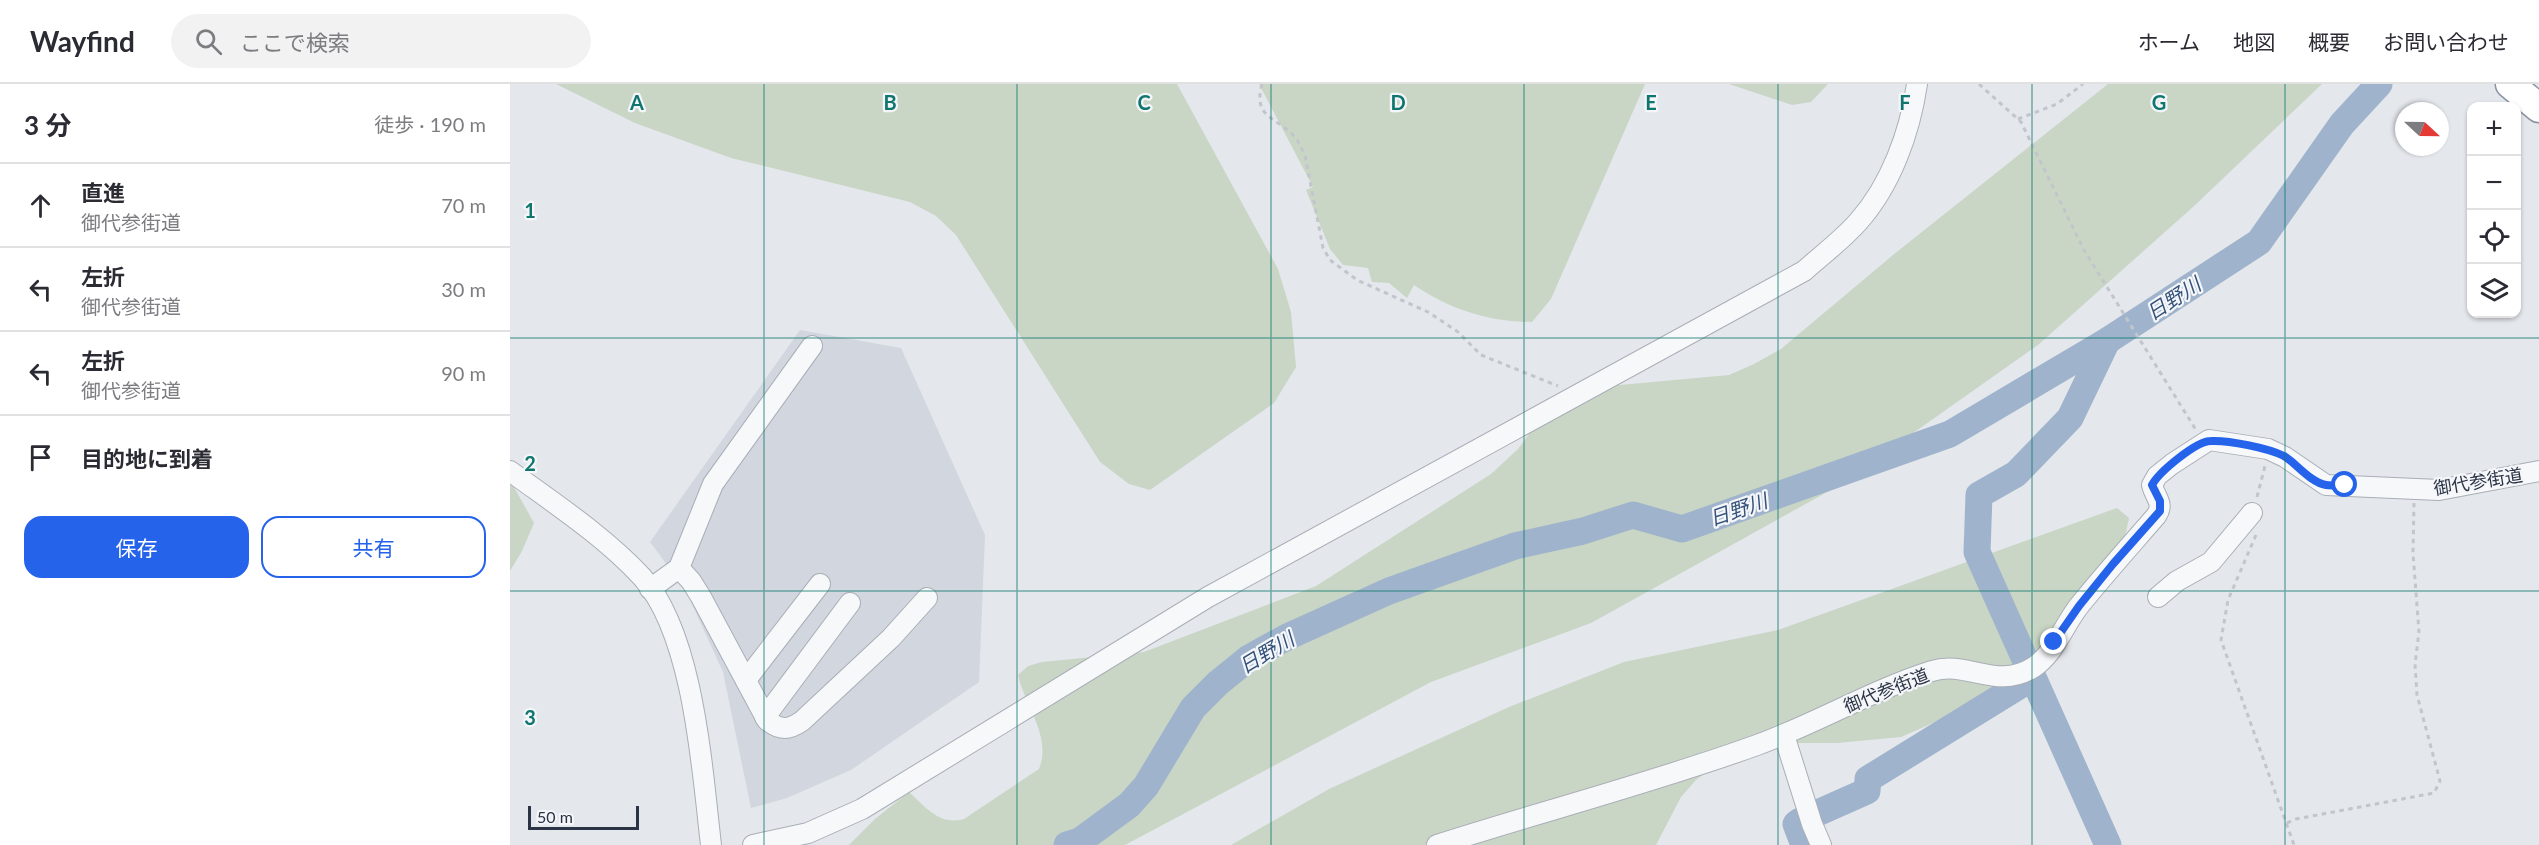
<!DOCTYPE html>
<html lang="ja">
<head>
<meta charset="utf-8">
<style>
  body { margin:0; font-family:Lato,"Noto Sans JP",sans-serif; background:#f2f2f3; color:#2b2b33 }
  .controls { position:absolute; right:18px; top:18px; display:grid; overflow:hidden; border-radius:12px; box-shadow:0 2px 4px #0004 }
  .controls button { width:54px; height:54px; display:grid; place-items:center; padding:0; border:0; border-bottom:2px solid #e1e1e2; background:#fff; color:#2b2b33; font:30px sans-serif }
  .compass { position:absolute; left:1885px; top:18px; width:54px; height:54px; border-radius:50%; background:#fff; box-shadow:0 2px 4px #0004; rotate:112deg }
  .scale { position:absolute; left:18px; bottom:15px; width:111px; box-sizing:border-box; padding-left:6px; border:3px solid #2b3445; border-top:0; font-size:16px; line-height:21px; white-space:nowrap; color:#2b3445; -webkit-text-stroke:4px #f4f6f9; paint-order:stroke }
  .stop { position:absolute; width:18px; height:18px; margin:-14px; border:4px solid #2563eb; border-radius:50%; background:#fff }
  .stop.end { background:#2563eb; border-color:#fff; box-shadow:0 2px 6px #0008 }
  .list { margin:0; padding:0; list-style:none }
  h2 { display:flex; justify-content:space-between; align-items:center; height:78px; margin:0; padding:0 24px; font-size:26px }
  h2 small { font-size:20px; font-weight:400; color:#7c7c81 }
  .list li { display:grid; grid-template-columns:39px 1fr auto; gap:18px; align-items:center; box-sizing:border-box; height:84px; padding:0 24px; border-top:2px solid #e1e1e2 }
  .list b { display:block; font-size:22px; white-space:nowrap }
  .list p { margin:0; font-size:20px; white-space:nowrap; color:#7c7c81 }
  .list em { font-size:20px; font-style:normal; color:#7c7c81 }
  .actions { display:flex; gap:12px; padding:18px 24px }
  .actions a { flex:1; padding:14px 0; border:2px solid #2563eb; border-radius:18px; text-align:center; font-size:21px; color:#2563eb }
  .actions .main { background:#2563eb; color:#fff }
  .icon { flex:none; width:33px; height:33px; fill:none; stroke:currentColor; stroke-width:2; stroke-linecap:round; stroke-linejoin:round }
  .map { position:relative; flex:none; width:2029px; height:761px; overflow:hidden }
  header { display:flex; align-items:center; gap:36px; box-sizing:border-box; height:84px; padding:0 30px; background:#fff; border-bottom:2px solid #e1e1e2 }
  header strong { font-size:28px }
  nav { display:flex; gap:33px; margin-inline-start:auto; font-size:21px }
  .search { width:420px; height:54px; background:#f2f2f3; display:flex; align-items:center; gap:15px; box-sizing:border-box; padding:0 21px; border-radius:33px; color:#7c7c81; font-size:22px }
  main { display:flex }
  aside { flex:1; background:#fff }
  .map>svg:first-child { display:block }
  .built { fill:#d2d6de }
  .green { fill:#c9d6c5 }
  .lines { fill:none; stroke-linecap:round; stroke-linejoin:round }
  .river { stroke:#9fb4cc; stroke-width:27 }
  .minor-casing { stroke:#a9aeb7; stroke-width:22 }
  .highway-casing { stroke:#8b94a3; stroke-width:31 }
  .path { stroke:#c2c5cb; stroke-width:3; stroke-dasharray:4.5 4.5; stroke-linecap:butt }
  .minor { stroke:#f7f8fa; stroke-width:20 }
  .highway { stroke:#fff; stroke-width:28 }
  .route { stroke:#2563eb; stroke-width:8 }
  .grid { fill:none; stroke:#0f766e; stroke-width:1.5; stroke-opacity:0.55 }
  .labels { text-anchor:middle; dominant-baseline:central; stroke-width:4.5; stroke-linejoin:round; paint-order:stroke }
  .street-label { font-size:18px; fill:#2b3445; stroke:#f4f6f9 }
  .water-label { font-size:20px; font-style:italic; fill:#34527a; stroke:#f4f6f9 }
  .grid-label { font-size:20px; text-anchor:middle; font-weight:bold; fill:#0f766e; stroke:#f4f6f9; stroke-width:4.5; stroke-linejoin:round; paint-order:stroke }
</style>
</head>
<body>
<header>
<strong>Wayfind</strong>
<div class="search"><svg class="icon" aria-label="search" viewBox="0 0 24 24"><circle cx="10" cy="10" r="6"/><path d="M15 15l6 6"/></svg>ここで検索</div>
<nav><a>ホーム</a><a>地図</a><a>概要</a><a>お問い合わせ</a></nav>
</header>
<main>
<aside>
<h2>3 分<small>徒歩 · 190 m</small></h2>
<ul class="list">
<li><svg class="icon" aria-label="ahead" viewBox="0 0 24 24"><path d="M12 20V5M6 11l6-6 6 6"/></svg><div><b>直進</b><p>御代参街道</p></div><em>70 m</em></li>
<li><svg class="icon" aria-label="left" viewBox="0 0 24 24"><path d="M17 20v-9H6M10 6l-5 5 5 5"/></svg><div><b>左折</b><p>御代参街道</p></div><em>30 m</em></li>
<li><svg class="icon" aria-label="left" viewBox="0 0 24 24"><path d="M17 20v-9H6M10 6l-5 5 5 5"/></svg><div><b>左折</b><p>御代参街道</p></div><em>90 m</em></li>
<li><svg class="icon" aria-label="arrive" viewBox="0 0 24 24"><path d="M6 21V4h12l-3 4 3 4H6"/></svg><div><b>目的地に到着</b></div></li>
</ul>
<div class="actions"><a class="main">保存</a><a>共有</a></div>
</aside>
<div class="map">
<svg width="2029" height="761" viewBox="0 0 2029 761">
  <rect width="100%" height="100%" fill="#e4e7ec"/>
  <polygon class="built" points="290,246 391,264 475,451 469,598 341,686 277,714 241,724 213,588 175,505 140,458"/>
  <g class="green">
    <polygon points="46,0 667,0 768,185 781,228 786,283 764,319 640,406 619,400 590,378 446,151 426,132 400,118 221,74 125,39"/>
    <path d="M 749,0 L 1135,0 L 1041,215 L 1022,238 C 979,238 939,225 904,201 L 897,214 L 879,199 L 862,198 L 858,184 L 833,181 L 820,165 L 796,106 L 803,103 Z"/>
    <polygon points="1219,0 1318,0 1301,18 1282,21"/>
    <path d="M 1598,0 L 1812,0 L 1683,123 L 1528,261 L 1328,402 L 1081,539 L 921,598 L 615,761 L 339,761 L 365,735 L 399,708 C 416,723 429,742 454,735 L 529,685 C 542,653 515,622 508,591 L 518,582 L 532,578 L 634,568 L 806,502 L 981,390 L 1008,365 L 1024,343 L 1088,303 L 1219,291 L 1244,280 L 1271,265 L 1383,171 Z"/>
    <polygon points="0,396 24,439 12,467 0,487"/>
    <polygon points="1607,424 1619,434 1613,463 1509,593 1446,629 1391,653 1327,659 1265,659 1202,684 1186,696 1171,713 1146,761 721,761 819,705 999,623 1114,578 1268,546"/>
  </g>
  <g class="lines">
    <g class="river">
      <polyline points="1597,257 1560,334 1506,390 1469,411 1467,468 1598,761"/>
      <polyline points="1303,731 1357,707 1358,695 1522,594"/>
      <polyline points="1290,737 1286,740 1294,761"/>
      <polyline points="557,761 570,757 619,721 636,702 683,624 708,599 739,574 777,553 879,507 1005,462 1073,447 1123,431 1172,445 1440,350 1597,257 1749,158 1832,40 1869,0"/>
    </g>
    <g class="minor-casing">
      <g id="minor">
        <path d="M 0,387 C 45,420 94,452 132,493 C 184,551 192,685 201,761"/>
        <path d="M 169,484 L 181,497 L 191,513 L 257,636 C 270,647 279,646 292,637 L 381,554 L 417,514"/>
        <polyline points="140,505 169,484 203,400 302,262"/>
        <polyline points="1648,513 1667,497 1701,478 1742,429"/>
        <polyline points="236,596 310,500"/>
        <polyline points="255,633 340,519"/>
        <polyline points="1274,651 1302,740 1311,761"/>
        <path d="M 243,761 L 298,749 L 352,725 L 698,513 L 1294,187 C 1312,171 1332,156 1348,138 C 1381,101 1400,48 1407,0"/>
        <path d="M 927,761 C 1033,727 1142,699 1247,661 C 1307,639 1362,606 1422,587 C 1458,576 1486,607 1524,583 C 1544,570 1554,541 1569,522 C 1594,491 1620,462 1646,432 C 1655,419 1645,414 1642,401 L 1647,392 L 1662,380 L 1699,356 L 1758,365 L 1775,373 L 1816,401 L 1929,406 L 2029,387"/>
      </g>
    </g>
    <g class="highway-casing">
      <polyline id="highway" points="2000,0 2029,24"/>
    </g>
    <g class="path">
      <path d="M 752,0 C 743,33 764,32 783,51 C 789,57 791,64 795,71 L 813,164 L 820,176 L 847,196 L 918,228 L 948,248 L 971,271 L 1048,302"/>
      <polyline points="1469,0 1511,38 1574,166 1686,346"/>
      <polyline points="1508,35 1547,20 1573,0"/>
      <polyline points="1747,413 1755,382"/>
      <polyline points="1746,451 1718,516 1711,556 1784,761"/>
      <polyline points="1777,739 1786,735 1924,709 1930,697 1907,611 1905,580 1909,548 1903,469 1904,419"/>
    </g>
    <use href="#minor" class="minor"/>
    <use href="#highway" class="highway"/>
  </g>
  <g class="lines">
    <path class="route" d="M 1544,558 L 1569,522 L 1603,480 L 1650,427 L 1650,417 L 1642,401 C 1649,388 1686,357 1701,357 C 1718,356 1758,364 1774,372 C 1787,380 1800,398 1816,401 C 1822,402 1829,401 1835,401"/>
  </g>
  <path class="grid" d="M 254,0 L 254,761M 507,0 L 507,761M 761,0 L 761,761M 1014,0 L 1014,761M 1268,0 L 1268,761M 1522,0 L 1522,761M 1775,0 L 1775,761M 0,254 L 2029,254M 0,507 L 2029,507"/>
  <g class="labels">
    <g class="street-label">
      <text transform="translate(1968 397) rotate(-9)">御代参街道</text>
      <text transform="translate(1376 606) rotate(-22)">御代参街道</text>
    </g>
    <g class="water-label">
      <text transform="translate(1663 214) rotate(-33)">日野川</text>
      <text transform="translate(1228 425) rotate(-19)">日野川</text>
      <text transform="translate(756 568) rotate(-31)">日野川</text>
    </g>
  </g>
  <g class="grid-label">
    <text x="127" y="26">A</text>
    <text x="380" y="26">B</text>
    <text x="634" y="26">C</text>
    <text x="888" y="26">D</text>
    <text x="1141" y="26">E</text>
    <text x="1395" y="26">F</text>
    <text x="1649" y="26">G</text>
    <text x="20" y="134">1</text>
    <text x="20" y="387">2</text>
    <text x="20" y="641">3</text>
  </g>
</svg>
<div class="controls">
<button>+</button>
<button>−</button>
<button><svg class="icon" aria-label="locate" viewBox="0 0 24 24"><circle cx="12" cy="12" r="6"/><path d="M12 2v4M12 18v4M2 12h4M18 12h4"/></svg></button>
<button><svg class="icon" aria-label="layers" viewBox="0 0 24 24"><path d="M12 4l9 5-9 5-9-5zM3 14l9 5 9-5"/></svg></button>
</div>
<svg class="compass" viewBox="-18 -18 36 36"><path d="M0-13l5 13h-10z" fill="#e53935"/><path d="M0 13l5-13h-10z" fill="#7c7c81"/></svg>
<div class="scale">50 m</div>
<div class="stop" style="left:1835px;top:401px"></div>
<div class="stop end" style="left:1544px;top:558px"></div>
</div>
</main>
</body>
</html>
